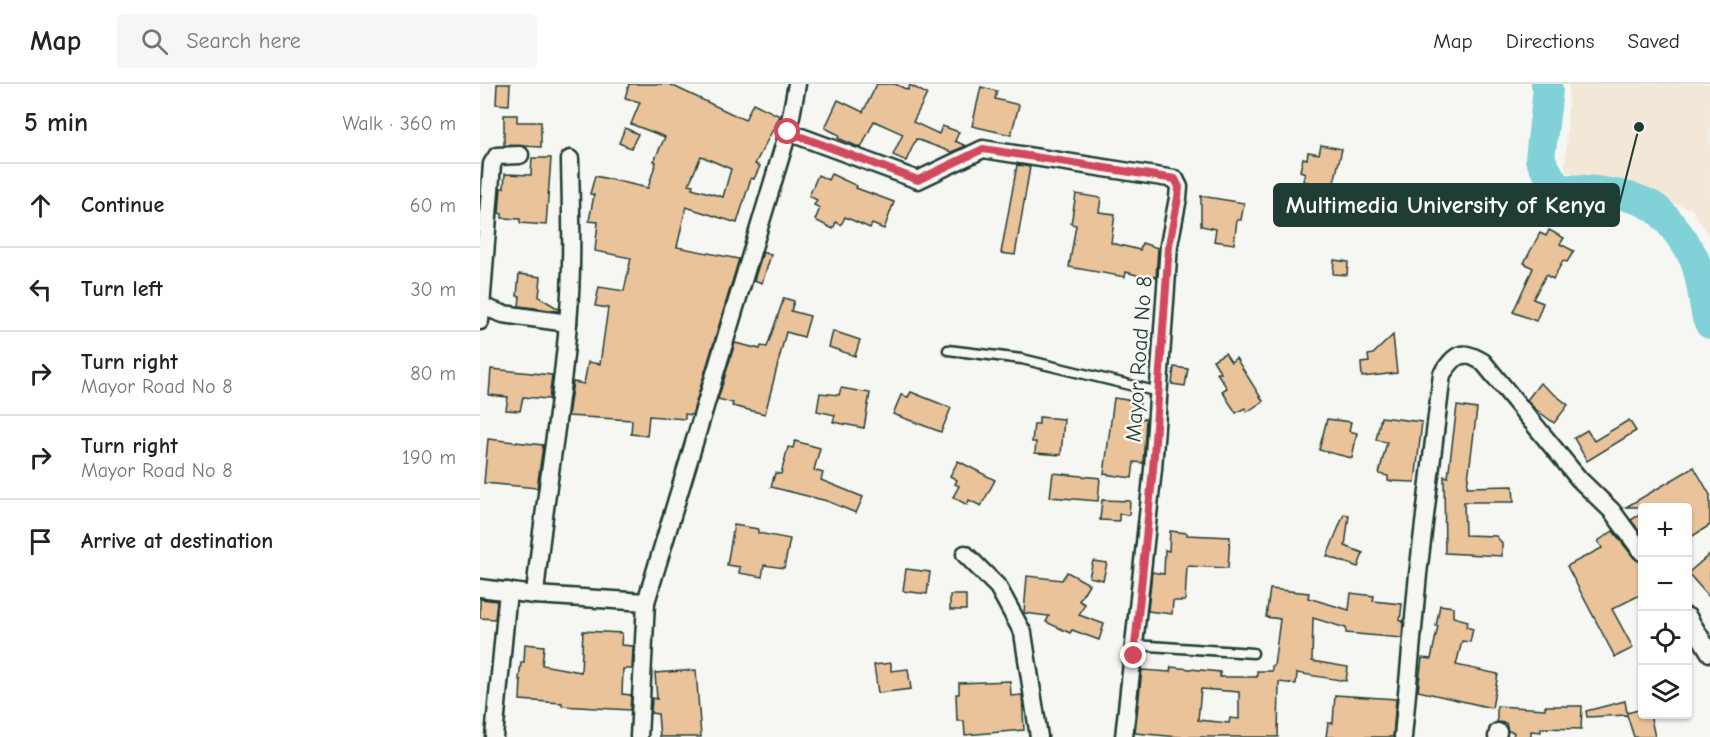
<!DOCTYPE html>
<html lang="en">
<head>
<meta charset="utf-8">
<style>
  body { margin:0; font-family:"Comic Neue",sans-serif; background:#f6f6f6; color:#222 }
  .controls { position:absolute; right:18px; bottom:18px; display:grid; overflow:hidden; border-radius:6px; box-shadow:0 2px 4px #0004 }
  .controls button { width:54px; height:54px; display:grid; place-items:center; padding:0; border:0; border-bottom:2px solid #e0e0e0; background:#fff; color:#222; font:30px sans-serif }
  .stop { position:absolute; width:18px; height:18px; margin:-14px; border:4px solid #d1495b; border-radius:50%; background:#fff }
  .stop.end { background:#d1495b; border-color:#fff; box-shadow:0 2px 6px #0008 }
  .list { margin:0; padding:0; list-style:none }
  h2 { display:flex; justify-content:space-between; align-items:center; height:78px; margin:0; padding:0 24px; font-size:26px }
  h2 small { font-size:20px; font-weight:400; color:#767676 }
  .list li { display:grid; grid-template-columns:39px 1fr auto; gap:18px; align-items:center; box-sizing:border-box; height:84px; padding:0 24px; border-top:2px solid #e0e0e0 }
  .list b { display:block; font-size:22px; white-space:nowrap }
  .list p { margin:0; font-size:20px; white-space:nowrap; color:#767676 }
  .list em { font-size:20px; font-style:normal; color:#767676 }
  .icon { flex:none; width:33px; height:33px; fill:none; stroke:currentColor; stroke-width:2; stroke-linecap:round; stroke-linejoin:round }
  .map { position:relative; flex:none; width:1230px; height:653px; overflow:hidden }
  header { display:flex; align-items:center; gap:36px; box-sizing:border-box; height:84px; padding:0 30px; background:#fff; border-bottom:2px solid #e0e0e0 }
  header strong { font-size:28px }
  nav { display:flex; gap:33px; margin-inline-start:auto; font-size:21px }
  .search { width:420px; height:54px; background:#f6f6f6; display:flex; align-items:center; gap:15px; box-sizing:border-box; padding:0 21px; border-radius:6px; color:#767676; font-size:22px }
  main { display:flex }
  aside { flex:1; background:#fff }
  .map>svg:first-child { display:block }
  .built { fill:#f3e7d8 }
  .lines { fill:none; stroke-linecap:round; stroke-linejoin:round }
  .river { stroke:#80d1d8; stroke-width:30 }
  .building { fill:#ebc39b; stroke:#1f3d34; stroke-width:1.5; fill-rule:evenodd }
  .lane-casing { stroke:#1f3d34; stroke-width:13 }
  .street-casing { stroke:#1f3d34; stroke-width:21 }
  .lane { stroke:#f6f6f2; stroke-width:8 }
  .street { stroke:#f6f6f2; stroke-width:16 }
  .route { stroke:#d1495b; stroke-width:8 }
  .labels { text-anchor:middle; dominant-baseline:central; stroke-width:5; stroke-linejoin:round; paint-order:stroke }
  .street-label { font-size:22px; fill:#1f3d34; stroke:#f6f6f2 }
  .leader { fill:none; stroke:#1f3d34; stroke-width:2 }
  .callout-dot { fill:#1f3d34; stroke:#f6f6f2; stroke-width:2 }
  .callout { fill:#1f3d34; stroke:#1f3d34; stroke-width:2 }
  .callout-label { font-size:24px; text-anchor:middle; font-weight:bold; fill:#fff }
</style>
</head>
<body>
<header>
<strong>Map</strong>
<div class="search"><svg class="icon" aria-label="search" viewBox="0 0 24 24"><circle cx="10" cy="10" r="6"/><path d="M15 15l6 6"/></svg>Search here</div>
<nav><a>Map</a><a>Directions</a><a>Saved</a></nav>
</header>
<main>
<aside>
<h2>5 min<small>Walk · 360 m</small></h2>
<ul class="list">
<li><svg class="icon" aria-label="ahead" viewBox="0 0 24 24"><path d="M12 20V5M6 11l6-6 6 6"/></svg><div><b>Continue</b></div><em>60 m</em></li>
<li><svg class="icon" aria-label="left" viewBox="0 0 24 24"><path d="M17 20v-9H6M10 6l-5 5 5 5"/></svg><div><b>Turn left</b></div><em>30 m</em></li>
<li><svg class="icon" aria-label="right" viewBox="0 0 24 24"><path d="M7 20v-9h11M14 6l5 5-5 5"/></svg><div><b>Turn right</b><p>Mayor Road No 8</p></div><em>80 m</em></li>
<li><svg class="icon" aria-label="right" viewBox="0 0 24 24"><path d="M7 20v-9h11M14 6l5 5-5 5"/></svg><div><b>Turn right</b><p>Mayor Road No 8</p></div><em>190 m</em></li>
<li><svg class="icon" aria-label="arrive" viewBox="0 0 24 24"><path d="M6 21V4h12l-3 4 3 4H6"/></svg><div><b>Arrive at destination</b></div></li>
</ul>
</aside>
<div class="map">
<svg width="1230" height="653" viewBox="0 0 1230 653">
  <rect width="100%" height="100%" fill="#f6f6f2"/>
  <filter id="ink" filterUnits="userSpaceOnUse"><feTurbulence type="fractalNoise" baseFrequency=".0167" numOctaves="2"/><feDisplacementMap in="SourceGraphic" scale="12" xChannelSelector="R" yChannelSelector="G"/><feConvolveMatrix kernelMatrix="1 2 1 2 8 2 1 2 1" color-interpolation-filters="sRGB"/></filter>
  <g filter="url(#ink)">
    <polygon class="built" points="1089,0 1230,0 1230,154 1212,125 1085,87"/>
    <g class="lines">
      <path class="river" d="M 1066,0 L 1068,5 L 1060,75 L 1077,105 C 1104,105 1148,108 1172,122 C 1184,128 1212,166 1216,180 C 1222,197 1223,216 1227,234 L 1230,240"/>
    </g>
    <g class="building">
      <polygon points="17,0 30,0 29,21 16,20"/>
      <path d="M 149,0 L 189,0 L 265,36 L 273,19 L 300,32 L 275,80 L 280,82 L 274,95 L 271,94 L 257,139 L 206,123 L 197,163 L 259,175 L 212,331 L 205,330 L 205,335 L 169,332 L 167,352 L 151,350 L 152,336 L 88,332 L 93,298 L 104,300 L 108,278 L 120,280 L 128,224 L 115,222 L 119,203 L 144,207 L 151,174 L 115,167 L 118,138 L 109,137 L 114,111 L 110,110 L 115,92 L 168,104 L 176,78 L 174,77 L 185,53 L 151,40 L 160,18 L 145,14 ZM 221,72 L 251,85 L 243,113 L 212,104 L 213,101 L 209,100 Z"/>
      <polygon points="397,0 415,0 428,6 430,1 447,10 433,38 459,50 462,42 479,48 475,57 486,62 471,68 436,55 426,77 413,71 423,50 394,37 381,64 358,54 359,51 345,44 358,16 383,28"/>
      <polygon points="501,3 517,7 515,15 539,21 531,51 492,42"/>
      <polygon points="24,31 37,31 37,38 61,38 61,63 24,61"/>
      <polygon points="145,44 158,50 151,64 139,59"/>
      <polygon points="841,61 862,65 852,107 831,103 832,99 823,97 825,89 820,87 823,74 827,75 828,68 839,70"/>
      <polygon points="52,74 71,74 66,141 40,139 40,135 22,134 22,130 19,129 21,104 24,104 25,90 51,91"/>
      <polygon points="537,81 550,83 535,171 521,169"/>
      <polygon points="351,90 377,102 376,104 414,118 404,145 392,140 390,144 365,133 361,141 356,138 353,145 335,136 340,124 334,121 337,116 329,112 338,91 348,96"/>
      <polygon points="596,110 621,114 619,128 635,130 631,159 660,166 662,159 678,164 676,193 672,192 671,195 646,188 645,193 589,183 596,141 591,140"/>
      <polygon points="721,112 764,119 761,136 757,136 754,160 734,157 736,145 721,142"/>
      <polygon points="1069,146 1084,154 1080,160 1094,167 1087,178 1083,177 1073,195 1066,191 1053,215 1063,219 1056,237 1033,228 1053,184 1044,179 1060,149 1066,152"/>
      <polygon points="283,168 291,171 282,199 274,196"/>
      <polygon points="854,176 868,178 867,191 853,190"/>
      <polygon points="39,190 61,193 59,213 79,225 78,227 39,222 40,212 37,212"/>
      <polygon points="304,214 314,217 311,227 330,232 324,253 306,248 285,330 252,322 253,319 238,315 255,259 280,265 281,262 287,263"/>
      <polygon points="353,247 380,256 375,272 349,263"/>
      <polygon points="913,251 917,289 882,293 881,279 889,278 888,271 893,270"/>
      <polygon points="745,269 751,278 756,274 783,317 767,328 765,324 756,329 742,307 747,304 737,289 741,289 733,276"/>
      <polygon points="694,283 708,285 705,302 692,300"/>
      <polygon points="11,285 72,291 69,315 43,313 40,327 26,326 28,313 9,311"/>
      <polygon points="1060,299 1088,321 1074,339 1054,324 1047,316"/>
      <polygon points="361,304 390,309 384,344 353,338 355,331 337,327 340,309 359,311"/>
      <polygon points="431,308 471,324 461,348 413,330 421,311 428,313"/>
      <polygon points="634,314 660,318 658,334 666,335 663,379 654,378 652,394 624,390"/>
      <polygon points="977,322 997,325 987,403 1033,402 1034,418 984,418 985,451 1016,452 1022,459 1022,472 965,469 964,392 968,393"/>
      <polygon points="559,333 584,335 581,371 555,369 556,358 552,358 554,340 559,340"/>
      <polygon points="901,333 942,338 935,398 908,397 908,392 899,390 907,358 896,356"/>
      <polygon points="847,335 871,338 869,347 877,349 872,374 839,366"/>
      <polygon points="1149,336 1156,347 1107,377 1094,354 1107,346 1114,357"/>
      <polygon points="8,355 63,361 57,404 4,399"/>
      <polygon points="315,357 340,364 334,386 343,389 341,396 383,413 376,429 347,417 291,403 295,389 301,390 308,363 313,364"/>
      <polygon points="478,377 515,396 501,422 489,416 487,421 473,413 479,402 475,400 477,396 470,392"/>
      <polygon points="1214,383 1230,411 1230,441 1208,455 1208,423 1146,423"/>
      <polygon points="573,389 620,394 618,417 570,413"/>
      <polygon points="622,416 650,417 649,431 639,430 639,437 620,436"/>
      <polygon points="1162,429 1162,451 1151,436"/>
      <polygon points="864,430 869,431 865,462 883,469 878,483 847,472"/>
      <polygon points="254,441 278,445 278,449 310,455 304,484 284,481 282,493 259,489 260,483 247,481"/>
      <polygon points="690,447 707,449 707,451 750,453 748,484 707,482 705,517 693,517 692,530 668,527 672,488 684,490 685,466 689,467"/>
      <polygon points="1133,447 1154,474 1162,478 1162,510 1132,525 1153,564 1135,573 1087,482 1122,464 1118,457"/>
      <polygon points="1230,470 1230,514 1208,489"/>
      <polygon points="613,477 627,479 623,496 609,493"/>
      <polygon points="426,485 450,488 447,510 423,507"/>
      <polygon points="587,488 609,500 599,517 605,520 599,531 624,540 619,556 592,546 590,549 566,538 569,532 544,529 547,492 582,496"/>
      <path d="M 790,505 L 829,509 L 828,514 L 869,526 L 871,509 L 894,512 L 893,517 L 922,520 L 920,537 L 923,537 L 922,554 L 866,549 L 866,544 L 833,534 L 832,577 L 868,583 L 866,597 L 817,589 L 816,600 L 799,598 L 798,653 L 699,653 L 655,649 L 662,586 L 690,588 L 691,583 L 740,588 L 740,593 L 777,593 L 777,587 L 792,587 L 792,582 L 794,582 L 800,535 L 786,533 ZM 721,605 L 759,608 L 759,635 L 750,634 L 749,639 L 718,636 Z"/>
      <rect x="470" y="511" width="16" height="15"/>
      <polygon points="0,515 17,517 15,535 0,534"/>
      <polygon points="960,521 973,523 973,533 988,537 986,543 993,545 990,558 982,557 976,581 1018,590 1012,624 938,607 942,574 951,575 958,542 956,542"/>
      <polygon points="103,547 142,549 141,561 153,562 152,585 143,585 142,610 151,611 150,626 82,622 82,619 40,616 41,596 39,596 41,578 44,578 45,560 64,562 62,581 101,588"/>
      <polygon points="411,579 411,587 428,585 431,605 398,609 394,581"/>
      <polygon points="216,586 221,653 180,653 178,630 171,629 172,614 177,615 175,589"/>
      <polygon points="530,597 531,612 542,611 544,646 485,651 484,637 477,637 476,610 479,610 479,599"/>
      <polygon points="855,611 916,615 913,653 846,653 848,639 853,639"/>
      <polygon points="1145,617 1147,629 1162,625 1162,630 1170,630 1175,653 1154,653 1147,631 1107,633 1106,627"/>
      <polygon points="1017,622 1065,625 1065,622 1102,622 1101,645 1061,644 1061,648 1051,647 1051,653 1033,653 1034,648 1028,647 1026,639 1017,638"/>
    </g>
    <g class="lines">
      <g class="lane-casing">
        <g id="lane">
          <polyline points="468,266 542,275 679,308"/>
          <polyline points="655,561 773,569"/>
        </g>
      </g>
      <g class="street-casing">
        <g id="street">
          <polyline points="308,48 438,96 503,65 695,95 699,103 698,114 689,161 673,385 644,653"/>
          <polyline points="1,222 23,230 88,239"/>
          <polyline points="0,237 12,80 17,72 40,71"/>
          <polyline points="485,470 518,503 543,549 559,653"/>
          <polyline points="0,504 55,511 166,518"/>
          <path d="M 55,511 C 63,420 81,330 88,239 C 93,184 91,129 90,75"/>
          <polyline points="1208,533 1230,569"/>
          <polyline points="14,653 28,507"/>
          <polyline points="159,653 166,518 308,48 317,0"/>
          <path d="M 923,653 L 938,490 L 962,290 C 976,270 981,265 1003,278 L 1099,395 L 1132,427 L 1162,468"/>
          <polyline points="1017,653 1018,648"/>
        </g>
      </g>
      <use href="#lane" class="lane"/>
      <use href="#street" class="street"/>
    </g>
  </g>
  <g class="lines" filter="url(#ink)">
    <polyline class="route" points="308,48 438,96 503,65 695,95 699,103 698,114 689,161 673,385 654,572"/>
  </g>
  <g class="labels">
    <g class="street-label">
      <text transform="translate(659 275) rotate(-86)">Mayor Road No 8</text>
    </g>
  </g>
  <path class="leader" d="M1159 43L1139 121"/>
  <circle class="callout-dot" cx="1159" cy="43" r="6"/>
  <rect class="callout" x="794" y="100" width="345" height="42" rx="6"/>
  <g class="callout-label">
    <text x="966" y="129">Multimedia University of Kenya</text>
  </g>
</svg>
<div class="controls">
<button>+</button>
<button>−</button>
<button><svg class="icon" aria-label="locate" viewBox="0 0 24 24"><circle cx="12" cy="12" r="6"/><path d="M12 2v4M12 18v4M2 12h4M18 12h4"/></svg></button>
<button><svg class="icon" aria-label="layers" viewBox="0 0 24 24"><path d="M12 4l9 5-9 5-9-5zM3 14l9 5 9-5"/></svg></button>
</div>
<div class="stop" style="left:308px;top:48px"></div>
<div class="stop end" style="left:654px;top:572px"></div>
</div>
</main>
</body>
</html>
